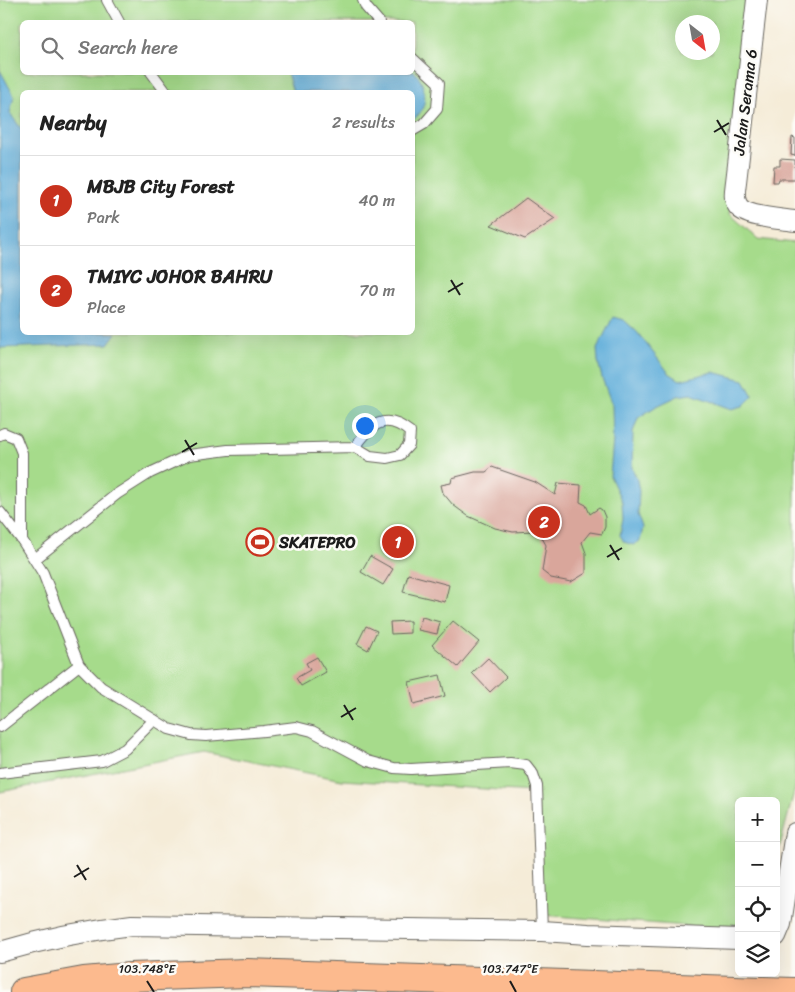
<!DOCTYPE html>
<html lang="en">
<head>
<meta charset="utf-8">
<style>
  body { margin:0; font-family:Sriracha,sans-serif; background:#f2f2f2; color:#222 }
  .controls { position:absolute; right:15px; bottom:15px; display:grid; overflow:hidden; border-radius:8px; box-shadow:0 5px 20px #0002 }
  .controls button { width:45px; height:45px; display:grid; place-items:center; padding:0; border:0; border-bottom:1px solid #e0e0e0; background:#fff; color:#222; font:25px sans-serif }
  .compass { position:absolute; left:675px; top:15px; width:45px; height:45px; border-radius:50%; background:#fff; box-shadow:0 5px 20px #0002; rotate:149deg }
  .you { position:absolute; left:364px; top:425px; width:18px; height:18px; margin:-12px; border:4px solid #fff; border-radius:50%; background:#1a73e8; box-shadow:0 0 0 8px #1a73e833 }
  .badge { display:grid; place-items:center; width:32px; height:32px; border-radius:50%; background:#c8321e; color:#fff; font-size:16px; font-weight:700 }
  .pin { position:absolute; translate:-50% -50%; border:2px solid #fff; box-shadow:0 1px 5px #0006 }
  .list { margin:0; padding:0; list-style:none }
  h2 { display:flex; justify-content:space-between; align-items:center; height:65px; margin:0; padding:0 20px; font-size:21px }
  h2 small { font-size:16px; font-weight:400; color:#767676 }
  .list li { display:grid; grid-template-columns:32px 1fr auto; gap:15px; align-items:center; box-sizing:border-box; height:90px; padding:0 20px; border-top:1px solid #e0e0e0 }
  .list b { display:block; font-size:19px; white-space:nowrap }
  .list p { margin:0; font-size:16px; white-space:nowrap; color:#767676 }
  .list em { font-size:16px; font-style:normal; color:#767676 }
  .icon { flex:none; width:28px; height:28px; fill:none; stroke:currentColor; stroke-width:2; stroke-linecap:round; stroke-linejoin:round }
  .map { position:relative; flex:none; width:795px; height:992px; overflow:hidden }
  .search { position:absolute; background:#fff; box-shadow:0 5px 20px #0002; left:20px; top:20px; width:395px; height:55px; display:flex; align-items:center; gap:12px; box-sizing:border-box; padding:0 18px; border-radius:8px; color:#767676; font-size:19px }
  .panel { position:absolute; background:#fff; box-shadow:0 5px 20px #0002; left:20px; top:90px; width:395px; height:245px; border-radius:8px }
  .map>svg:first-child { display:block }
  .green { fill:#a6db8b; stroke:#617c54; fill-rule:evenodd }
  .water { fill:#60aeda; stroke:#3e657b }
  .building { fill:#d9a69b }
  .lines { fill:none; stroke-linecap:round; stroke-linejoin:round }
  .service-casing { stroke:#68655e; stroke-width:12 }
  .minor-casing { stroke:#68655e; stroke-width:22 }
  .trunk-casing { stroke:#68655e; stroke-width:30 }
  .service { stroke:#fff; stroke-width:10 }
  .minor { stroke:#fff; stroke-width:20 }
  .trunk { stroke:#fcba8e; stroke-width:28 }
  .ticks { fill:none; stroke:#1c1c1c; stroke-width:2 }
  .labels { text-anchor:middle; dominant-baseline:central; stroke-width:5; stroke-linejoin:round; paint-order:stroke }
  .street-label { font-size:16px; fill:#1c1c1c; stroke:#fdfcf7 }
  .poi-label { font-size:16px; font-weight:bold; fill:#1c1c1c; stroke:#fdfcf7; text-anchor:start }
  .ticks-label { font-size:12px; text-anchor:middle; fill:#1c1c1c; stroke:#fdfcf7; stroke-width:5; stroke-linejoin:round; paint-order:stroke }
</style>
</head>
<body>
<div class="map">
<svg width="795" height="992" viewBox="0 0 795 992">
  <rect width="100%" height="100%" fill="#fdfcf7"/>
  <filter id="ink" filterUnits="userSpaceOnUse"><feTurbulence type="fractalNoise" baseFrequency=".02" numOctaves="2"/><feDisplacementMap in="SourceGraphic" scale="10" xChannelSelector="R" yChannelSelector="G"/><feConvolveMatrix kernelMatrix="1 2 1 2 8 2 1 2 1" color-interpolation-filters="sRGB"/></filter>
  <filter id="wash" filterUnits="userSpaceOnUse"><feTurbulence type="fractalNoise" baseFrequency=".0096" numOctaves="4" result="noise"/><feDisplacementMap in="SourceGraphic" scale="20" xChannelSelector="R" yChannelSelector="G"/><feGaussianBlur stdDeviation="1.12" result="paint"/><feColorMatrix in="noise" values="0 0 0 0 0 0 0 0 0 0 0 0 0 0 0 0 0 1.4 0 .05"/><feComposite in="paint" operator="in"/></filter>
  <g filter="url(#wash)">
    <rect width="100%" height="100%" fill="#f5ecd8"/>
    <path class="green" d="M 0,0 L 746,0 L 730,214 L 758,239 L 795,243 L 795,788 L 776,861 L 776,801 L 739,801 L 739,930 L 542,915 L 533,792 L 342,780 L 204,752 L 0,792 ZM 22,22 L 412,22 L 412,72 L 22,72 ZM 682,22 L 712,22 L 712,52 L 682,52 ZM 22,92 L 412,92 L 412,332 L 22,332 Z"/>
    <g class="water">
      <polygon points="0,70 14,96 10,113 22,130 22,332 116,333 108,344 0,348"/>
      <path d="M 413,70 C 427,85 430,107 413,120 L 412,92 L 293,92 L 287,73 L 412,72 Z"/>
      <polygon points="613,317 624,320 637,332 669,373 680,380 713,372 744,380 753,396 743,406 732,409 691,394 678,396 655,407 638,418 633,432 632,468 637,480 639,491 638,514 643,528 640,541 633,545 624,542 620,535 623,519 622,502 610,476 613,440 612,405 602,378 598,362 597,349"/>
    </g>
    <g id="blocks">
      <g class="building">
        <polygon points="792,137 795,138 795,156 791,155"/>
        <polygon points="780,159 795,160 795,179 779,179 778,182 773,182 774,166 780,166"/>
        <polygon points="526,198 555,219 525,239 491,225"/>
        <polygon points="492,467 535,482 555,495 558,483 581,485 580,502 586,505 590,514 599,508 602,510 605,517 605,527 602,534 590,532 582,542 586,553 586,573 571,582 551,578 542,571 546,545 541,536 533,531 513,532 495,528 468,516 453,505 443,493 441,485 451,483 452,478 475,472 486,472"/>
        <polygon points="370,556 393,569 383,585 361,572"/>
        <polygon points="408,574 449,585 445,602 403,592"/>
        <polygon points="422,617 440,622 437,634 418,630"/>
        <polygon points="410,621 410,633 391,634 390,622"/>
        <polygon points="453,621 479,642 458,667 432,645"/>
        <polygon points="366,626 377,631 368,650 357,644"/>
        <polygon points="317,657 326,672 301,686 296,678 310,670 306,663"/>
        <polygon points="488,658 506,677 490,692 472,673"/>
        <polygon points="440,675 445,696 414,704 409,682"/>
      </g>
    </g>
  </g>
  <g filter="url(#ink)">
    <use href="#blocks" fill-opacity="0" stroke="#68655e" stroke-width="1"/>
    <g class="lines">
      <g class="service-casing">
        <g id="service">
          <polyline points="107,0 119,22"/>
          <polyline points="363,0 366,7 379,22"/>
          <polyline points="412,58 439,83 437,109 424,124 412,131"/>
          <polyline points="151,72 166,92"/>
          <polyline points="0,435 4,433 16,438 22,453 22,540"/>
          <polyline points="0,512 22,540 43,573 79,665 101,687 169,729 191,735 206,736 264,731 296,727 312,731 368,761 394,768 411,769 510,763 526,765 533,774 537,786 542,931"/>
          <path d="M 35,559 L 117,494 L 150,473 L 189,455 L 228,450 L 355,447 L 370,456 L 387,458 L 400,455 L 409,445 L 410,432 C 384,411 371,425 355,447"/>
          <polyline points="0,727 79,665"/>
          <polyline points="0,773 102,761 125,749 154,720"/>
        </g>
      </g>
      <g class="minor-casing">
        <g id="minor">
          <path d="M 757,0 L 736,182 C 735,190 733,199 738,206 C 745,217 782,219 795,221"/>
          <polyline points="776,936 781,924 795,833"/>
          <path d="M 0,952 C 44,939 87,930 132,925 L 542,931 L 588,934 L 739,939"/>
        </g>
      </g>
      <g class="trunk-casing">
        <polyline id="trunk" points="24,992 84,981 130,977 247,973 794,992"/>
      </g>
      <use href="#service" class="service"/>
      <use href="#minor" class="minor"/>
      <use href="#trunk" class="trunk"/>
    </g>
  </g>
  <path class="ticks" d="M 717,120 L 726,135M 714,132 L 729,123M 451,280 L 460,295M 448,292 L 463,283M 185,440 L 194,455M 182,452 L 197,443M 610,545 L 619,560M 607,557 L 622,548M 344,705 L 353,720M 341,717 L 356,708M 77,865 L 86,880M 74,877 L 89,868M 147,981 L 154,992M 510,981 L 516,992"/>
  <defs>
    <g id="stadium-ring" transform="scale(1.4375)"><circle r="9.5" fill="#fdfcf7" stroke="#c8321e" stroke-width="1.5"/><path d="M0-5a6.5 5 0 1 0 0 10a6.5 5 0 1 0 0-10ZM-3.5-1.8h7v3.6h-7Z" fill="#c8321e"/></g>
  </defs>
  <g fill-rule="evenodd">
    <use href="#stadium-ring" x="260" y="542"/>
  </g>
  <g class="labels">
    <g class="street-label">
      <text transform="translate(745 102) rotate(-83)">Jalan Serama 6</text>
    </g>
    <g class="poi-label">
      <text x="279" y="542">SKATEPRO</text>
    </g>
  </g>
  <g class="ticks-label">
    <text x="147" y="973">103.748°E</text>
    <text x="510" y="973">103.747°E</text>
  </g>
</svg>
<div class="controls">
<button>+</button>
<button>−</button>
<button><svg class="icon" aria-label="locate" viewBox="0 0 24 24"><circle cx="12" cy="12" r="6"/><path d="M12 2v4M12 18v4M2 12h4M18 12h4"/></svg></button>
<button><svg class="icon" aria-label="layers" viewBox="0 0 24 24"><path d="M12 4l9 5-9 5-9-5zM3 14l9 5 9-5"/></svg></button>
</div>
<svg class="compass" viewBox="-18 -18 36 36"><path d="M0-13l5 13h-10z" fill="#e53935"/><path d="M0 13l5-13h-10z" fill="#767676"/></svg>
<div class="you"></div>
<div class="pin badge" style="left:398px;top:542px">1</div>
<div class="pin badge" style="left:544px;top:522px">2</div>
<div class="search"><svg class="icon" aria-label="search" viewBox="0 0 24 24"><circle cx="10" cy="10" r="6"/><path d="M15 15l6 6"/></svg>Search here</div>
<section class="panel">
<h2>Nearby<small>2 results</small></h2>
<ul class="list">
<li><span class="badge">1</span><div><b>MBJB City Forest</b><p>Park</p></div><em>40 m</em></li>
<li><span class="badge">2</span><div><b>TMIYC JOHOR BAHRU</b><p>Place</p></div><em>70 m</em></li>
</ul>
</section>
</div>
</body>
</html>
